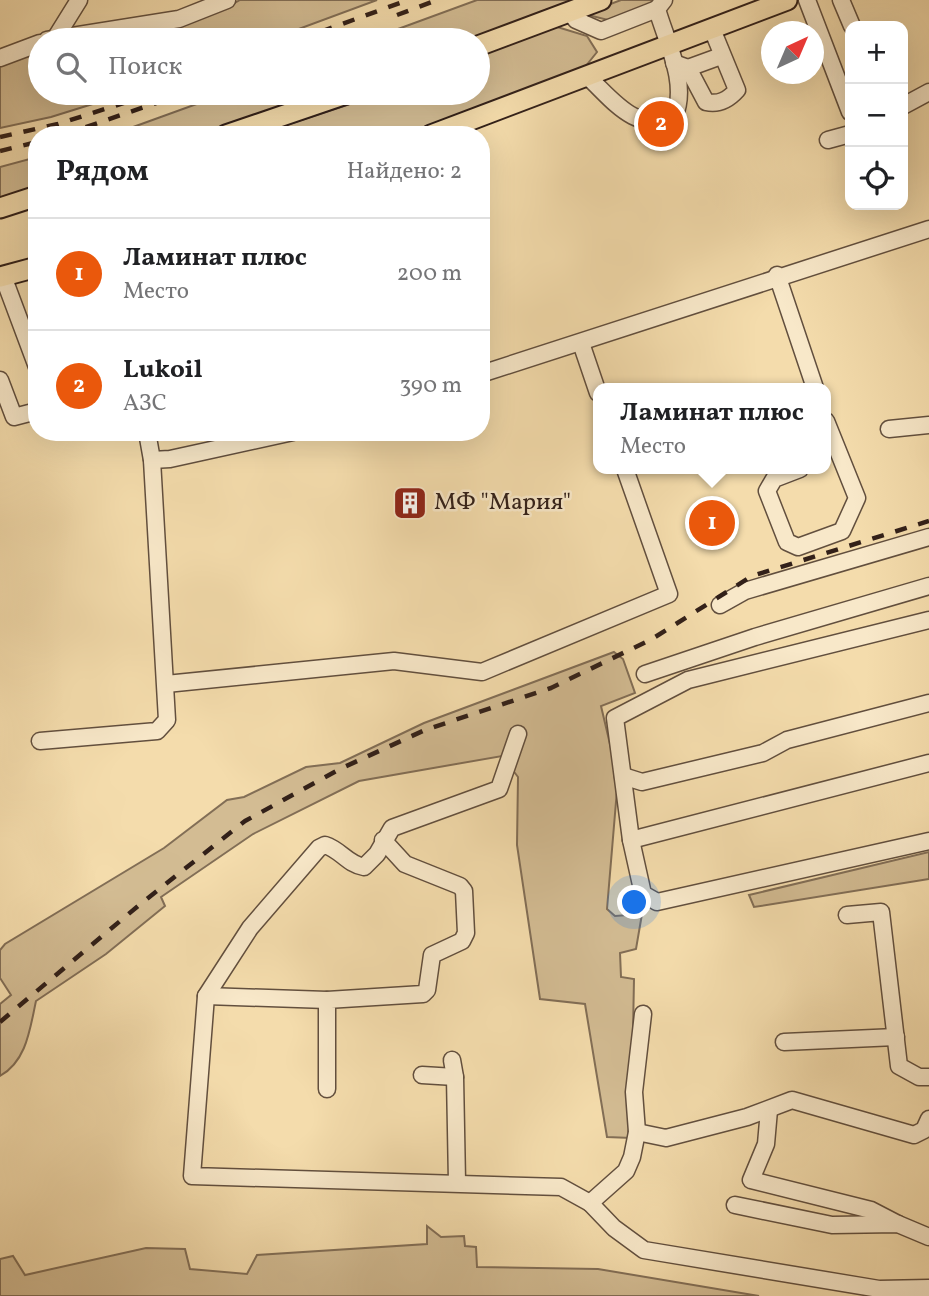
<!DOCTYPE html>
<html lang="ru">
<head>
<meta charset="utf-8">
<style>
  body { margin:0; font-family:Vollkorn,serif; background:#f2f2f2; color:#202124 }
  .controls { position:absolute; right:21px; top:21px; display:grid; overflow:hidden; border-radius:14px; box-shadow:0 7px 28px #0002 }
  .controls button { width:63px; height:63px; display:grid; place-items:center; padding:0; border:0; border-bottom:2px solid #e0e0e0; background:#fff; color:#202124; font:35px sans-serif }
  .compass { position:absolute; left:761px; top:21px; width:63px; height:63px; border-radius:50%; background:#fff; box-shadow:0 7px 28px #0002; rotate:44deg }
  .you { position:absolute; left:635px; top:903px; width:24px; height:24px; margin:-18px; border:5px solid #fff; border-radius:50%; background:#1a73e8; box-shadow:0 0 0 10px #1a73e833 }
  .badge { display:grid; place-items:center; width:46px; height:46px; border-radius:50%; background:#ea580c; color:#fff; font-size:23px; font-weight:700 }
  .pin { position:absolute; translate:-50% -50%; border:4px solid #fff; box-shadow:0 2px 7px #0006 }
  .popup { position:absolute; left:593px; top:383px; width:238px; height:91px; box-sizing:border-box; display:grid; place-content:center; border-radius:14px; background:#fff; filter:drop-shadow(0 2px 5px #0005); font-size:23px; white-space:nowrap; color:#757577 }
  .popup b { font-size:26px; color:#202124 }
  .popup::after { content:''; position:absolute; left:50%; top:100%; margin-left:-14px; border:14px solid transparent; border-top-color:#fff }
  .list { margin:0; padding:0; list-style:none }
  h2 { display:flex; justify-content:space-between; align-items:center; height:91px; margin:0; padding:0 28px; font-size:30px }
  h2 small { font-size:23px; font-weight:400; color:#757577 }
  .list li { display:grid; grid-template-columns:46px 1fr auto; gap:21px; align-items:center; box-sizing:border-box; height:112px; padding:0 28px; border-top:2px solid #e0e0e0 }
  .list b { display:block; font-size:26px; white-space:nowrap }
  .list p { margin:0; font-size:23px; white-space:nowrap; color:#757577 }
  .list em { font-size:23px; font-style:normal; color:#757577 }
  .icon { flex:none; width:38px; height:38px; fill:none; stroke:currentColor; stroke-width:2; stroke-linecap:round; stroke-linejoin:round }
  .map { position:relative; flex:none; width:929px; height:1296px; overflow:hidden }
  .search { position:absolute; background:#fff; box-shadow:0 7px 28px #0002; left:28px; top:28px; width:462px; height:77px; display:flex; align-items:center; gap:18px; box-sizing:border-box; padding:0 24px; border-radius:38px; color:#757577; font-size:26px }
  .panel { position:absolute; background:#fff; box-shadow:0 7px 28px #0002; left:28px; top:126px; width:462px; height:315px; border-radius:28px }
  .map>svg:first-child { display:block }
  .green { fill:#d3bc93; stroke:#826e56; stroke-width:2 }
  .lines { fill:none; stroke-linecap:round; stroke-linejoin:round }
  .minor-casing { stroke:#624f3e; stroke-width:19 }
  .major-casing { stroke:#322019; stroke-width:23 }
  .minor { stroke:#f8e8c9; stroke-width:16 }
  .major { stroke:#f4dcac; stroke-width:19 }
  .rail { stroke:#322019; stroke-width:4.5; stroke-dasharray:12 12; stroke-linecap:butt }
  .labels { text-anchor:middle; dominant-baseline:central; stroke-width:5; stroke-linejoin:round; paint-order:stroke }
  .poi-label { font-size:24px; fill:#322019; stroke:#f8e8c9; text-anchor:start }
</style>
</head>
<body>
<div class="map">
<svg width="929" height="1296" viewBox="0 0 929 1296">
  <rect width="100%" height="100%" fill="#f4dcac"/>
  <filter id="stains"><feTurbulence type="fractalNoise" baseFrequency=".00286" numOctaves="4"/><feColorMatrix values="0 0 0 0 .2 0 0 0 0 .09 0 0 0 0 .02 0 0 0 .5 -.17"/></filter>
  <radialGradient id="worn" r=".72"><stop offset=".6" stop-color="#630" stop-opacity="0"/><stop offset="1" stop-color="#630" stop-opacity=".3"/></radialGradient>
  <g class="green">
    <polygon points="240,0 377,0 269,40 71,40 222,10"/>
    <polygon points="477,0 577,0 472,40 368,40"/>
    <polygon points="621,0 657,0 612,21 584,14"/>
    <polygon points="554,26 587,36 597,52 585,67 409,135 256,135 383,93 478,93 478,56"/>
    <polygon points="40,49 40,93 128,93 51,117 0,128 0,65"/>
    <polygon points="227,93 329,93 201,135 111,135"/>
    <polygon points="37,157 37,187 0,199 0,167"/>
    <path d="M 614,652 L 623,659 L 635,693 L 601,706 L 618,778 L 607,909 L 615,916 L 642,914 L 636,949 L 620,953 L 621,977 L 634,979 L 631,1138 L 607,1137 L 585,1004 L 540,999 L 517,845 L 518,777 L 502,756 L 359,781 L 253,834 L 161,897 L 165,906 L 106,954 L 36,1001 C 30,1028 27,1061 0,1076 L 0,1004 L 11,995 L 0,978 L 0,950 L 5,944 L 164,848 L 227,800 L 244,797 L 306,767 L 340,763 L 424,723 Z"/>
    <polygon points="929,852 929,879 754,907 749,895"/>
    <polygon points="427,1226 441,1237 464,1236 465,1246 476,1247 477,1267 598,1269 759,1296 0,1296 0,1259 13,1256 25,1275 146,1248 185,1249 190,1269 247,1274 257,1255 427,1244"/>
  </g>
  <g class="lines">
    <g class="minor-casing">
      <g id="minor">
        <polyline points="807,0 850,112"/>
        <polyline points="841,0 852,26"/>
        <polyline points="570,12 576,20 601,31 657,9"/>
        <polyline points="56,37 79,0"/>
        <polyline points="47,40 179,19 227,0"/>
        <polyline points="0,58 40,43"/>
        <path d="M 674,63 L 688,68 L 706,102 C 719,105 728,100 737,90 L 712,29"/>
        <polyline points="688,68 721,56"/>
        <path d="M 587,76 C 614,101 635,133 674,117 C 689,84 666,41 657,9 L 664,0"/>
        <polyline points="903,106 929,92"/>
        <polyline points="828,140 850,134"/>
        <polyline points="777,275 815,388"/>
        <polyline points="3,276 37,367"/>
        <polyline points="581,343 598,393"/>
        <polyline points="481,374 929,229"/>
        <polyline points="0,380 14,417 37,411"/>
        <polyline points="889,429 929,425"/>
        <polyline points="152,460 170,459 293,432"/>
        <polyline points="800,469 774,479 767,491 787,542 798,547 842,531 857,498 826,421"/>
        <polyline points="720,605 745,591 929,537"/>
        <polyline points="929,620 688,680 615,718 631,840 929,763"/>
        <polyline points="645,674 755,637 929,586"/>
        <polyline points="166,684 394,661 482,672 669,594 625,469"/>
        <path d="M 518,734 L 499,789 L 392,828 L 377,854 L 364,867 C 347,864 341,850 325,845 L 319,848 L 250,928 L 206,996 L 192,1176 L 561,1187 L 590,1203"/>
        <polyline points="40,741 157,731 167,720 152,460 147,432"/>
        <polyline points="623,776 642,782 763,753 787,740 929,703"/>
        <polyline points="631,840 643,894 657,902 929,841"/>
        <polyline points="847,915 881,912 899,1066 919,1077 929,1077"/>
        <polyline points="206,996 327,1000"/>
        <polyline points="643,1014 634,1092 637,1132 632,1157 626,1171 590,1203 614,1228 644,1250 879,1289 929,1288"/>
        <polyline points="784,1042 896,1037"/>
        <polyline points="452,1060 455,1077 457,1182"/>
        <polyline points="422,1075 455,1077"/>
        <polyline points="327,1089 327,1000 423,994 427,990 432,955 462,941 466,933 464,891 460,886 405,864 383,840"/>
        <polyline points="769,1110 766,1144 751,1180 871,1210 898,1224"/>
        <polyline points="637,1132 666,1138 747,1117 792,1100 914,1135 924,1130 929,1119"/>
        <polyline points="735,1205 832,1225 898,1224 929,1237"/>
      </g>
    </g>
    <g class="major-casing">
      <g id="major">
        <polyline points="478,46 601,0"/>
        <polyline points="226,135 349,93"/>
        <polyline points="431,135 787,0"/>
        <polyline points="0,208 37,196"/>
        <polyline points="0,277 37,267"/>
      </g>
    </g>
    <use href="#minor" class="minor"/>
    <use href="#major" class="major"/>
    <g class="rail">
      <polyline points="397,15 437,0"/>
      <polyline points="298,40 408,0"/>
      <polyline points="63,135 185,93"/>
      <polyline points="0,137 58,124 155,93"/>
      <polyline points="0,151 37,142"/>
      <polyline points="0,1022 138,906 245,821 342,768 425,730 551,688 652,639 752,576 929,521"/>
    </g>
  </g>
  <defs>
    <g id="building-square" transform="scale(1.75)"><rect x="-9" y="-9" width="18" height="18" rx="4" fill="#8f2418" stroke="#f8e8c9"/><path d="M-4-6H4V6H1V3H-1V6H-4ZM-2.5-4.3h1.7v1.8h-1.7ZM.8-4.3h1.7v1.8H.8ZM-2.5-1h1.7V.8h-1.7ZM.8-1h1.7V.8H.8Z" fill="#fff"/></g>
  </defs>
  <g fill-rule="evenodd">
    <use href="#building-square" x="410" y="503"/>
  </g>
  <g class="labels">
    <g class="poi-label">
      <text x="434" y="503">МФ "Мария"</text>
    </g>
  </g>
  <rect width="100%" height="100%" filter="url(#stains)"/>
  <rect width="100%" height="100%" fill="url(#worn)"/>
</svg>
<div class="controls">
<button>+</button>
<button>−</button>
<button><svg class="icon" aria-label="locate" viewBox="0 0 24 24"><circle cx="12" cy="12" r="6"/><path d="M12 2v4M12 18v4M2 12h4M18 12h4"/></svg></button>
</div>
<svg class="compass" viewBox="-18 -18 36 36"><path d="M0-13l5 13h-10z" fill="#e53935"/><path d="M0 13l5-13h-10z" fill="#757577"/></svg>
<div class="you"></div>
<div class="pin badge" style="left:712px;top:523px">1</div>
<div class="popup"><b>Ламинат плюс</b>Место</div>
<div class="pin badge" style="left:661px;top:124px">2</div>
<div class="search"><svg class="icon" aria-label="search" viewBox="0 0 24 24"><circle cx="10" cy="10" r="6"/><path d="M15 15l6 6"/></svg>Поиск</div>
<section class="panel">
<h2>Рядом<small>Найдено: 2</small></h2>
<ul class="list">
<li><span class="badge">1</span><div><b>Ламинат плюс</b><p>Место</p></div><em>200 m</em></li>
<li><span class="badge">2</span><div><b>Lukoil</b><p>АЗС</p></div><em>390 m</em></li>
</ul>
</section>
</div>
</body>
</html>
